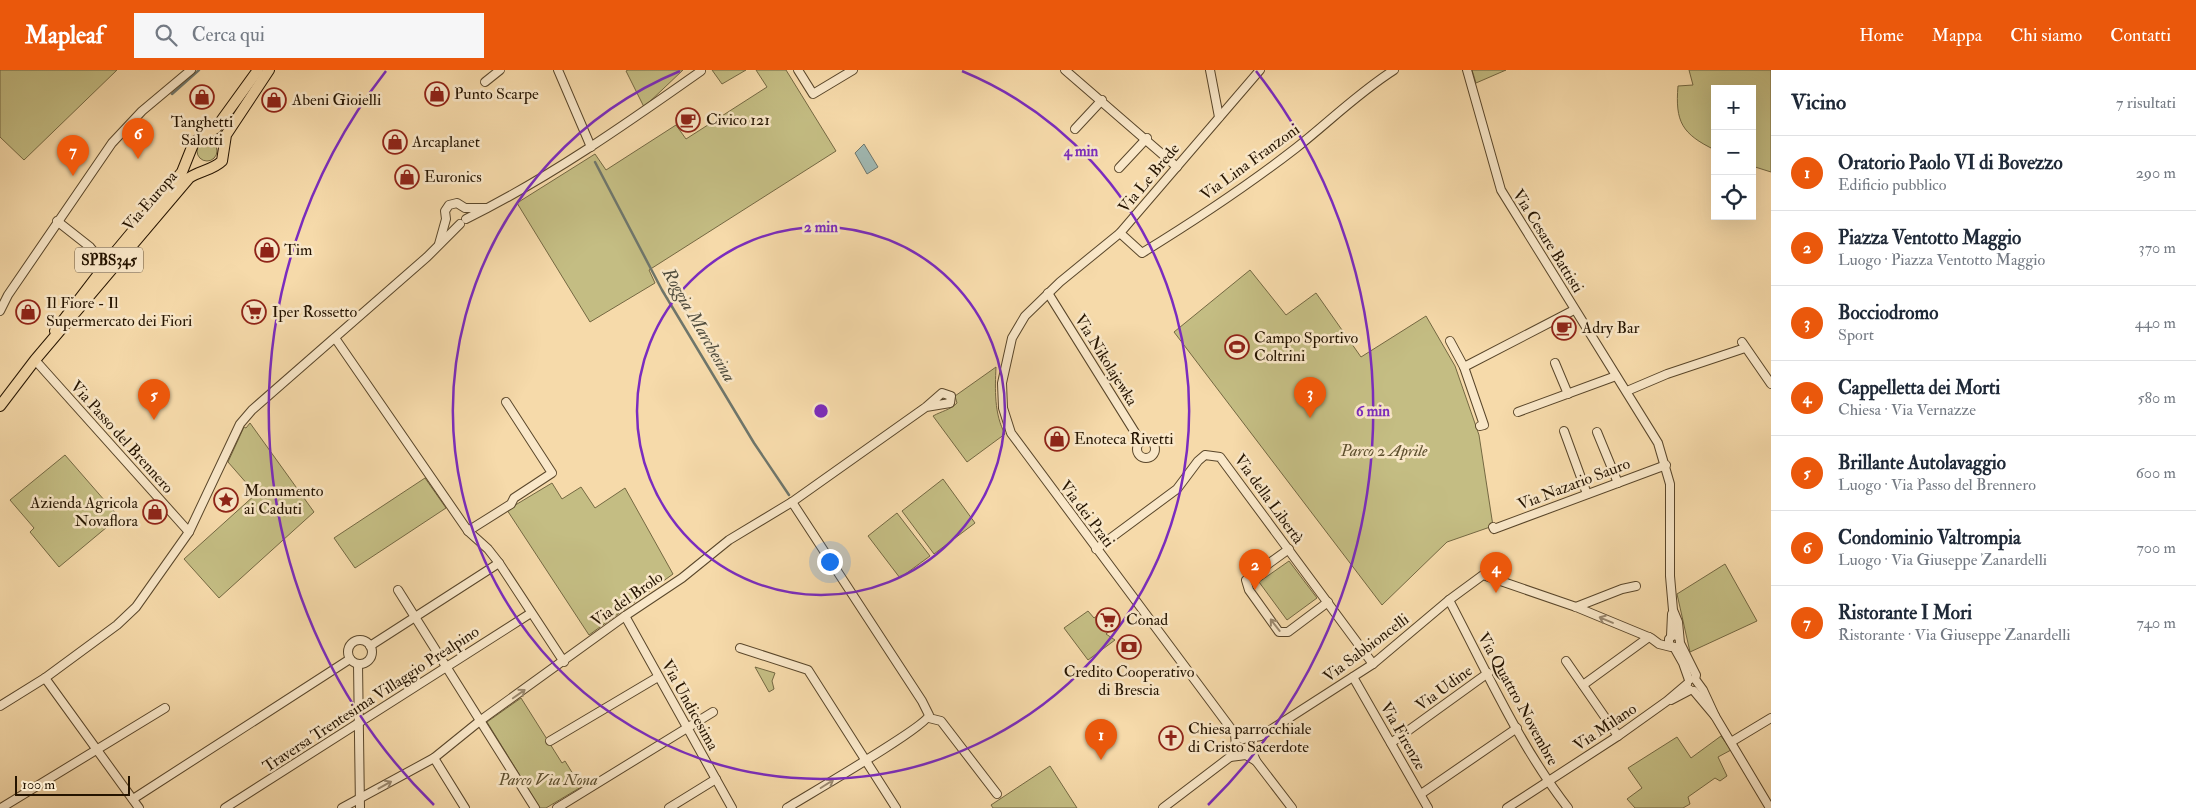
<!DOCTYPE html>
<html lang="it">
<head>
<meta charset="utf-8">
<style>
  body { margin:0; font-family:"IM FELL Double Pica",serif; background:#f6f6f7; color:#1f2937 }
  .controls { position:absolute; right:15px; top:15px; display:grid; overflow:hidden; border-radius:0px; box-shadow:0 5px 20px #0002 }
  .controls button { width:45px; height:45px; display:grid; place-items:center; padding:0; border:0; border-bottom:1px solid #e0e1e3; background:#fff; color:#1f2937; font:25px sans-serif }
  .scale { position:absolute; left:15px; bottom:12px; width:115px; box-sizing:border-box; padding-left:5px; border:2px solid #251400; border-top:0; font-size:14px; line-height:18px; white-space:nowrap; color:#251400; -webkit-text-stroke:4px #f9e7c8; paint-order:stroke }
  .you { position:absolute; left:829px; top:491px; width:18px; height:18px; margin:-12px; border:4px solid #fff; border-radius:50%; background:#1a73e8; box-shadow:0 0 0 8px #1a73e833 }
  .badge { display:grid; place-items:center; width:32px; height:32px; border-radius:50%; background:#ea580c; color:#fff; font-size:16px; font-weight:700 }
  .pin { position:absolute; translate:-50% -41px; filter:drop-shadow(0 1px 2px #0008) }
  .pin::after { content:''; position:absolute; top:26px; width:18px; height:15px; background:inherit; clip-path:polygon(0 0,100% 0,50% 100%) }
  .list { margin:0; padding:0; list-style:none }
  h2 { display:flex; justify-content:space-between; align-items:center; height:65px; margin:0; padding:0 20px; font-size:21px }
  h2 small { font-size:16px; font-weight:400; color:#747a83 }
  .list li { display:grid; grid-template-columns:32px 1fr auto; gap:15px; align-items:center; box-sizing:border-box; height:75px; padding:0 20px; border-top:1px solid #e0e1e3 }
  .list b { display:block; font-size:19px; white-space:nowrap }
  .list p { margin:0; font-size:16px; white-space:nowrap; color:#747a83 }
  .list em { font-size:16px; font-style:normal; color:#747a83 }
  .icon { flex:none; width:28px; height:28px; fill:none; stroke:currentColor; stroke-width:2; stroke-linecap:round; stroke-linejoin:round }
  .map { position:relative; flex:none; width:1771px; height:738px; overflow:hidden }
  header { display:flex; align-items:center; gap:30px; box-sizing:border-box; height:70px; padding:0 25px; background:#ea580c; color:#fff }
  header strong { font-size:24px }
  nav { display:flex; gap:28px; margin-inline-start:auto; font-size:18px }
  .search { width:350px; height:45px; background:#f6f6f7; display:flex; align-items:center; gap:12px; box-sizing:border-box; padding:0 18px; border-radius:0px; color:#747a83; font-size:19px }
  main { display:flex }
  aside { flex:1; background:#fff }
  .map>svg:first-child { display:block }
  .green { fill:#c4bd83; stroke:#746842 }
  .water { fill:#a0b8b2; stroke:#6f766b }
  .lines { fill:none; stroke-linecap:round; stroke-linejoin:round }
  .stream { stroke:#6f766b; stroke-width:2.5 }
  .minor-casing { stroke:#59462a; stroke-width:10 }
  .major-casing { stroke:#251400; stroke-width:12 }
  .minor { stroke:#f9e7c8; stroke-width:8 }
  .major { stroke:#f6daaa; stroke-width:10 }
  .oneway { stroke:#9a886e }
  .ring { fill:none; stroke:#7b2cbf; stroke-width:2.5 }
  .labels { text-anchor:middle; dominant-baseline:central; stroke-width:5; stroke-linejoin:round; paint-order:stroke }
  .shield { fill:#f9e7c8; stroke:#65533c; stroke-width:1 }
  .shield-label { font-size:15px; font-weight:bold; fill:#251400 }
  .poi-label { font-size:16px; fill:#251400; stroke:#f9e7c8; text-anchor:start }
  .street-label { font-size:16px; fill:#251400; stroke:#f9e7c8 }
  .park-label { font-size:16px; font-style:italic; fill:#5d4f2e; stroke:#f9e7c8 }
  .water-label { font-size:18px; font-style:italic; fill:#504d3e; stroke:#f9e7c8 }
  .centre { fill:#7b2cbf; stroke:#f9e7c8; stroke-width:2.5 }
  .ring-label { font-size:15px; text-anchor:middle; font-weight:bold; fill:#7b2cbf; stroke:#f9e7c8; stroke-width:5; stroke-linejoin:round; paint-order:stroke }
</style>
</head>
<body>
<header>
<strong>Mapleaf</strong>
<div class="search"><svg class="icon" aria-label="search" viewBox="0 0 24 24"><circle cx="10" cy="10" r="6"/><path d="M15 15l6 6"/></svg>Cerca qui</div>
<nav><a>Home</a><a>Mappa</a><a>Chi siamo</a><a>Contatti</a></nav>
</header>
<main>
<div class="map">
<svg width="1771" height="738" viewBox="0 0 1771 738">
  <rect width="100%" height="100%" fill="#f6daaa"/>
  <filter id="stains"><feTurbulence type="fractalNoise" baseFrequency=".004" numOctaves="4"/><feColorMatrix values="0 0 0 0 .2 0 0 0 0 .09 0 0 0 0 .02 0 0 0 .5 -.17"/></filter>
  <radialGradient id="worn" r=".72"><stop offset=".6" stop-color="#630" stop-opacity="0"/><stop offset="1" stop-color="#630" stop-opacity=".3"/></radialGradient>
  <g class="green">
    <polygon points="0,0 117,0 24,90 0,67"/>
    <polygon points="628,0 683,0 644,37 626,1"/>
    <polygon points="712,0 746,0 722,14"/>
    <polygon points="756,0 786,0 836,81 649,200 655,213 590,252 517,133 595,84 606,100 676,55 686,69 767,17"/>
    <polygon points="1472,0 1506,0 1476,13"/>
    <path d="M 1689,0 L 1771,0 L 1771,102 L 1752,96 L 1752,19 L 1715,19 L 1715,80 C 1682,64 1675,52 1678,16 L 1693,15 Z"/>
    <circle cx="207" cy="81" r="10"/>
    <polygon points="1250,200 1286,245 1316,223 1361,287 1426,246 1455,296 1479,365 1493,456 1447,472 1382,535 1174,262"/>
    <path d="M 996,297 C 995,319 994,344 1005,364 L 967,392 L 933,346 C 942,341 950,340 957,333 L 955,326 Z"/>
    <polygon points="250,353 314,442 219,528 184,489 256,424 228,392 244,357 246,358"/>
    <polygon points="65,385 119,447 59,497 30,462 34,458 10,430"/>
    <polygon points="425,408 446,438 355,498 334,468"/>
    <polygon points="943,409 975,453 934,484 902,441"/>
    <polygon points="552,413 562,429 581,417 595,438 625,418 673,504 589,565 507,440"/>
    <polygon points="897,443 930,486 900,508 868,466"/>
    <polygon points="1289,491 1317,528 1287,550 1259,512"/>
    <polygon points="1725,494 1757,551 1690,582 1677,524"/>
    <polygon points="1106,539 1118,554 1106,564 1115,570 1088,590 1064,558 1088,541 1094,548"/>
    <polygon points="755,597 775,603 772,611 774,619 769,622"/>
    <polygon points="521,628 562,693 565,691 581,717 546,738 540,738 487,652"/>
    <polygon points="1721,666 1731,680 1718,687 1727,706 1720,711 1715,708 1688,727 1690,734 1683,738 1635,738 1627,729 1642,718 1628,698 1677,667 1691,688"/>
    <polygon points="1050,696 1077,738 993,738 991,735"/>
  </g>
  <polygon class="water" points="864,74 878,97 867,104 855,83"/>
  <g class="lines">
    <g class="stream">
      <polyline points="172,24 199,0"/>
      <polyline points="595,92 662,220 754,373 789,425"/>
    </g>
    <g class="minor-casing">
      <g id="minor">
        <polyline points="558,0 591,77"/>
        <polyline points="798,0 813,24 853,0"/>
        <polyline points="1065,0 1177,97"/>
        <polyline points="1210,0 1219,47"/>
        <polyline points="1260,0 1120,163 1060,212 1025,246 1012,268 1002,313 1003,338 1011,363 1235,664 1243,669 1261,666 1373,594 1449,530 1483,505 1576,537 1651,568 1659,574 1671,577"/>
        <polyline points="1467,0 1501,120 1658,373 1670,414 1670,506 1673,540 1678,552 1680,573 1696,605 1695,609 1703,620 1715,646"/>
        <polyline points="485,12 500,0"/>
        <polyline points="1075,59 1102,30"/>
        <polyline points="1119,98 1147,68"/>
        <path d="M 466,149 C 549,108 626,54 701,1"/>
        <polyline points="57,151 90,177 105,195"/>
        <path d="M 1120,163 L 1142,183 C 1194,151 1247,116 1296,78 C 1329,52 1358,23 1394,0"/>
        <polyline points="439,174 446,149 445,141 449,135 457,133 465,138 486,138"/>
        <polyline points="1048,223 1141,372"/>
        <polyline points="0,241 8,225 112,73 142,41 191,0"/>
        <polyline points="335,268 468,461 488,479 499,493 564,592"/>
        <polyline points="1450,271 1464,297 1484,355 1480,356"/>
        <polyline points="1742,272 1771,314"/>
        <polyline points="35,290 189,462"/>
        <polyline points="1555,293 1568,324"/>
        <polyline points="1464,297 1574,240"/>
        <polyline points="1627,321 1667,304 1745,278"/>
        <polyline points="1518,342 1616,306"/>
        <polyline points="1564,361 1587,424"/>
        <polyline points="1597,362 1618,413"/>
        <circle cx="1146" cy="379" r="9"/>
        <polyline points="1493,457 1494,459 1666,395"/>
        <polyline points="468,461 511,434 514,428 552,403 506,332"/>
        <polyline points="1096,479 1177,419 1198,391 1205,385 1220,387 1373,594"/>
        <polyline points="1289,479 1246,510 1249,520 1279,562 1288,562 1328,532"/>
        <polyline points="398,520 535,738"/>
        <path d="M 1449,530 C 1486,600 1519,675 1568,738"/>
        <polyline points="1576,537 1622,519 1636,516"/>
        <polyline points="625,546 732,738"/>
        <polyline points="1671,566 1672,544"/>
        <circle cx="360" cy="582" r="12"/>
        <polyline points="370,576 499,493"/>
        <polyline points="1674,577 1683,593 1689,610"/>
        <polyline points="1674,577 1669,575 1669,569 1673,565 1678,566"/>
        <polyline points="740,578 808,600 896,738"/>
        <polyline points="1566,591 1618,666"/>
        <polyline points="358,594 360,738"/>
        <polyline points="1353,607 1428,738"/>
        <polyline points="45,608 139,738"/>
        <polyline points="1583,615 1649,567"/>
        <polyline points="1694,621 1715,646 1770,738"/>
        <polyline points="1671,630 1690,620"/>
        <polyline points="0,636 45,608 117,555 136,537 189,462 240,354 252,340 427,187 460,154"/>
        <polyline points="929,648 941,651 997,724"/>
        <polyline points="550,671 658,607"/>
        <polyline points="1731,672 1771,648"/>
        <polyline points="1391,673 1488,603"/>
        <polyline points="1252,681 1256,691 1292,738"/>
        <polyline points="1230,687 1246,685 1256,691"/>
        <polyline points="434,688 465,738"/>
        <polyline points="1421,724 1517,658"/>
        <polyline points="133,729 350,589"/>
        <polyline points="1,738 165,638"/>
        <polyline points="225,738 531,543"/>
        <polyline points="342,738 434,688 481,650 625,546 682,508 729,470 792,432 926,337 942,323 951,326 950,333 926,337"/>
        <polyline points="557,738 713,642"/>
        <polyline points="669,738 716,709"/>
        <path d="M 787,738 C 806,726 926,657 929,645 L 922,631 L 792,432"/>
        <polyline points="1163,738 1230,687 1236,677 1235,664"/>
        <polyline points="1507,738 1618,666 1667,631 1687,614"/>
      </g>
    </g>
    <g class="major-casing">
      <g id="major">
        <polyline points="55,261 117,180 182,102 194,72 216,58 258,0"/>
        <path d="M 0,336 L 35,290 L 189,108 C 199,101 213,100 222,91 L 226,65 L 269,0"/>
      </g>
    </g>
    <use href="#minor" class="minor"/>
    <use href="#major" class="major"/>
  </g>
  <defs><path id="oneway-shaft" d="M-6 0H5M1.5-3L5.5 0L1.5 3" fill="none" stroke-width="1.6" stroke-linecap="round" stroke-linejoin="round" transform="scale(1.25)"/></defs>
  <g class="oneway">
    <use href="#oneway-shaft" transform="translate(1606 550) rotate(-157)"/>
    <use href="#oneway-shaft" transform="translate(1275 555) rotate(-128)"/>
    <use href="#oneway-shaft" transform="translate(519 624) rotate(-35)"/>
    <use href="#oneway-shaft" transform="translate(827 714) rotate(-32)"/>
    <use href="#oneway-shaft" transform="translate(385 715) rotate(-29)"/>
  </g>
  <g class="ring">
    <circle cx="821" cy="341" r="184"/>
    <path d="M962 1A368 368 0 1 1 680 1"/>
    <path d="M434 735A552 552 0 0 1 386 1M1256 1A552 552 0 0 1 1208 735"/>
  </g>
  <defs>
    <g id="shop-ring" transform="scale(1.25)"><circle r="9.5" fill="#f9e7c8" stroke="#8f2418" stroke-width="1.5"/><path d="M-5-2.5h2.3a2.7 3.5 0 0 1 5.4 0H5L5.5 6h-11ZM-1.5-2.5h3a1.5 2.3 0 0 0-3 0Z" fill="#8f2418"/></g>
    <g id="cafe-ring" transform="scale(1.25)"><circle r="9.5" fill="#f9e7c8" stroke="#8f2418" stroke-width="1.5"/><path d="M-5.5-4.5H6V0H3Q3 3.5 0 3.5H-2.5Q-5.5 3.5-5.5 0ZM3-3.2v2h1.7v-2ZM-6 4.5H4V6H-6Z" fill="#8f2418"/></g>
    <g id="supermarket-ring" transform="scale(1.25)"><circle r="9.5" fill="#f9e7c8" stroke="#8f2418" stroke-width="1.5"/><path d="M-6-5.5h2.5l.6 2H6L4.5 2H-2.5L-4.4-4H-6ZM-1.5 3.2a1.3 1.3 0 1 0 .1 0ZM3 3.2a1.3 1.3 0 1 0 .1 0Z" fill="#8f2418"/></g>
    <g id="stadium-ring" transform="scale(1.25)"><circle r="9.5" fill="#f9e7c8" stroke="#8f2418" stroke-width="1.5"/><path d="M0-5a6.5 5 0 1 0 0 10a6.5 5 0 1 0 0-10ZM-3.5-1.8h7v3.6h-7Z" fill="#8f2418"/></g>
    <g id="sight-ring" transform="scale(1.25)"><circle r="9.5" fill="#f9e7c8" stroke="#8f2418" stroke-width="1.5"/><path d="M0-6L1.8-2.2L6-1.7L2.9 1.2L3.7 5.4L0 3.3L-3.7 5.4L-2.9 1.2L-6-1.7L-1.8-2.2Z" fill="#8f2418"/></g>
    <g id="bank-ring" transform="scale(1.25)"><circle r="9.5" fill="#f9e7c8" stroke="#8f2418" stroke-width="1.5"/><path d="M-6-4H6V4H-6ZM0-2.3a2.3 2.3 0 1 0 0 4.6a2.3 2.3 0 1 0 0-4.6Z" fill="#8f2418"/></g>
    <g id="church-ring" transform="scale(1.25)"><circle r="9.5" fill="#f9e7c8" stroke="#8f2418" stroke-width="1.5"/><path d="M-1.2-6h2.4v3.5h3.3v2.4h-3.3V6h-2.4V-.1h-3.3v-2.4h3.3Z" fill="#8f2418"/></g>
  </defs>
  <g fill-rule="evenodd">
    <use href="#shop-ring" x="437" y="24"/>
    <use href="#shop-ring" x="202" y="27"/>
    <use href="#shop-ring" x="274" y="30"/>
    <use href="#cafe-ring" x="688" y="50"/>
    <use href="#shop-ring" x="395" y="72"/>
    <use href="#shop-ring" x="407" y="107"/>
    <use href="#shop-ring" x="267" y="180"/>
    <use href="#shop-ring" x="28" y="242"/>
    <use href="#supermarket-ring" x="254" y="242"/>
    <use href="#cafe-ring" x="1564" y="258"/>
    <use href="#stadium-ring" x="1237" y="277"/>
    <use href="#shop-ring" x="1057" y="369"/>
    <use href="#sight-ring" x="226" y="430"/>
    <use href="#shop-ring" x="155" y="442"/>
    <use href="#supermarket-ring" x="1108" y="550"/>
    <use href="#bank-ring" x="1129" y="577"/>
    <use href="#church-ring" x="1171" y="668"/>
  </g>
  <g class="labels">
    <rect class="shield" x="75" y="177.5" width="68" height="25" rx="4"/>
    <g class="shield-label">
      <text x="109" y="190">SPBS345</text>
    </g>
    <g class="poi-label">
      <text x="454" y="24">Punto Scarpe</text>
      <text x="292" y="30">Abeni Gioielli</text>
      <text x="706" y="50">Civico 121</text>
      <text x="202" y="52" text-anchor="middle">Tanghetti<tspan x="202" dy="18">Salotti</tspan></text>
      <text x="412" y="72">Arcaplanet</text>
      <text x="424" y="107">Euronics</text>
      <text x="284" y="180">Tim</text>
      <text x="46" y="233">Il Fiore - Il<tspan x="46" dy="18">Supermercato dei Fiori</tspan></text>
      <text x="272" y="242">Iper Rossetto</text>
      <text x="1582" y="258">Adry Bar</text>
      <text x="1254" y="268">Campo Sportivo<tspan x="1254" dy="18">Coltrini</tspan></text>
      <text x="1074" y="369">Enoteca Rivetti</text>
      <text x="244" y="421">Monumento<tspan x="244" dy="18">ai Caduti</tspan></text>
      <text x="138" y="433" text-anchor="end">Azienda Agricola<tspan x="138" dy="18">Novaflora</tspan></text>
      <text x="1126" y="550">Conad</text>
      <text x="1129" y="602" text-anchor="middle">Credito Cooperativo<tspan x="1129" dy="18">di Brescia</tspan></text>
      <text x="1188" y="659">Chiesa parrocchiale<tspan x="1188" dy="18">di Cristo Sacerdote</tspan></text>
    </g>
    <g class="street-label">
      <text transform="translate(1250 92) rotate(-36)">Via Lina Franzoni</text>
      <text transform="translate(1149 108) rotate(-50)">Via Le Brede</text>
      <text transform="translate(150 131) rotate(-49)">Via Europa</text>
      <text transform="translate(1548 171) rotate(58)">Via Cesare Battisti</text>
      <text transform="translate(1106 290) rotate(58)">Via Nikolajewka</text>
      <text transform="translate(122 367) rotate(48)">Via Passo del Brennero</text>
      <text transform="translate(1574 414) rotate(-21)">Via Nazario Sauro</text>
      <text transform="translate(1269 429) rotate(54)">Via della Libertà</text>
      <text transform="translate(1087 444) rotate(53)">Via dei Prati</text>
      <text transform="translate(627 529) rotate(-35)">Via del Brolo</text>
      <text transform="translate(1366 578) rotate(-37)">Via Sabbioncelli</text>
      <text transform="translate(1444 618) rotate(-36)">Via Udine</text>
      <text transform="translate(371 629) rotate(-33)">Traversa Trentesima Villaggio Prealpino</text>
      <text transform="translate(1518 629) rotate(61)">Via Quattro Novembre</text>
      <text transform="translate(690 635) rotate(61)">Via Undicesima</text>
      <text transform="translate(1605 657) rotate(-34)">Via Milano</text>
      <text transform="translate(1403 666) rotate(60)">Via Firenze</text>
    </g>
    <g class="park-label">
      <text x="1384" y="381">Parco 2 Aprile</text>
      <text x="548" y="710">Parco Via Nona</text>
    </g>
    <g class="water-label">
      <text transform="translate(699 255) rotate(60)">Roggia Marchesina</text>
    </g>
  </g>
  <circle cx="821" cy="341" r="8" class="centre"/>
  <g class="ring-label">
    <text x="1081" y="86">4 min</text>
    <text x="821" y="162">2 min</text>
    <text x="1373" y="346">6 min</text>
  </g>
  <rect width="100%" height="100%" filter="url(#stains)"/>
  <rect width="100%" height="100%" fill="url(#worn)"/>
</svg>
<div class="controls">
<button>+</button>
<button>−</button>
<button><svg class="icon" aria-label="locate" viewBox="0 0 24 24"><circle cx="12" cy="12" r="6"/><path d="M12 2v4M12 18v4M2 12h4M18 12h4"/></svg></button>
</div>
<div class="scale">100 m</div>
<div class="you"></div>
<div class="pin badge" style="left:1101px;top:690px">1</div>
<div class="pin badge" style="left:1255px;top:520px">2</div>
<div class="pin badge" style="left:1310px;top:348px">3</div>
<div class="pin badge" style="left:1496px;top:523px">4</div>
<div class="pin badge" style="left:154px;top:350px">5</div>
<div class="pin badge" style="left:138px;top:89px">6</div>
<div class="pin badge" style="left:73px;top:106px">7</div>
</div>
<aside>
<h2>Vicino<small>7 risultati</small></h2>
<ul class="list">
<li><span class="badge">1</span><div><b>Oratorio Paolo VI di Bovezzo</b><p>Edificio pubblico</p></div><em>290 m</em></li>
<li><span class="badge">2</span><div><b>Piazza Ventotto Maggio</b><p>Luogo · Piazza Ventotto Maggio</p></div><em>370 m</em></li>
<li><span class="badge">3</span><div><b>Bocciodromo</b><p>Sport</p></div><em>440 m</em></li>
<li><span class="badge">4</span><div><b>Cappelletta dei Morti</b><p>Chiesa · Via Vernazze</p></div><em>580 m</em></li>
<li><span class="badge">5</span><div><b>Brillante Autolavaggio</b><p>Luogo · Via Passo del Brennero</p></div><em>600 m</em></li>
<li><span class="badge">6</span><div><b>Condominio Valtrompia</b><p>Luogo · Via Giuseppe Zanardelli</p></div><em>700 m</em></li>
<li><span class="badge">7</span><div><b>Ristorante I Mori</b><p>Ristorante · Via Giuseppe Zanardelli</p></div><em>740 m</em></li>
</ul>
</aside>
</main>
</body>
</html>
